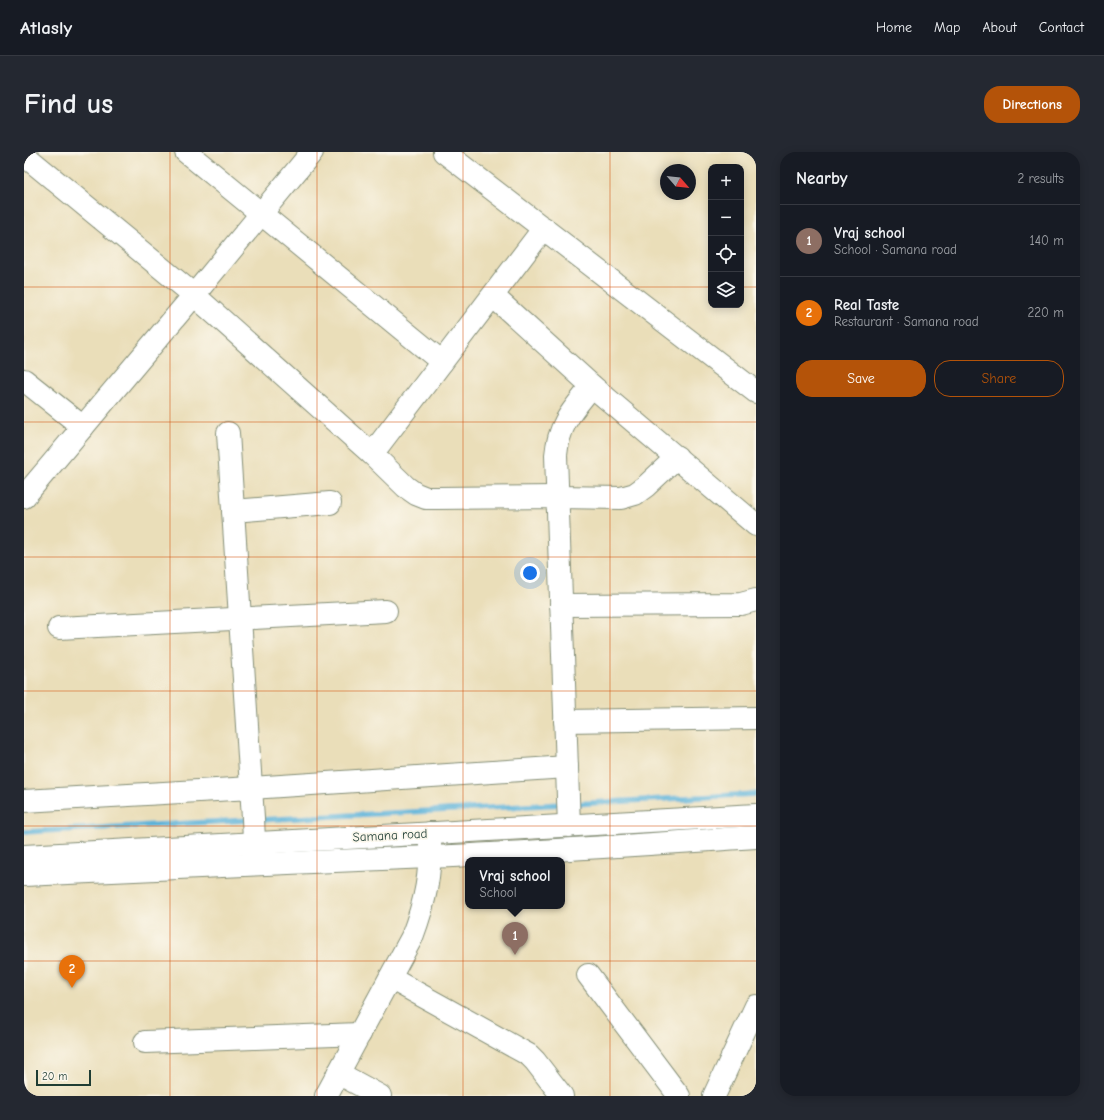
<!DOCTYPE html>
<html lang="en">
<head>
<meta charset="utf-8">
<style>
  body { margin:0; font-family:"Comic Neue",sans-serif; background:#242831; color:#f1f3f6 }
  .controls { position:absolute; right:12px; top:12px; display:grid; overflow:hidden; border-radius:8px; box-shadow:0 2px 10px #0003 }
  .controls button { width:36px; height:36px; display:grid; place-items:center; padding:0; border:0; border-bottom:1px solid #363941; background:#171b24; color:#f1f3f6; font:20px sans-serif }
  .compass { position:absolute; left:636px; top:12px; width:36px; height:36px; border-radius:50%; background:#171b24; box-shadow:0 2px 10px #0003; rotate:118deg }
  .scale { position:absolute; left:12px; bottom:10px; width:55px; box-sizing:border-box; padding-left:4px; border:2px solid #1f3d34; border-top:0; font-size:11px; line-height:14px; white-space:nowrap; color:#1f3d34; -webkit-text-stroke:3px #fbf7ec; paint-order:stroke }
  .you { position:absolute; left:506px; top:421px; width:14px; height:14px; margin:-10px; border:3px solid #fff; border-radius:50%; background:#1a73e8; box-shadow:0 0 0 6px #1a73e833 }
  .badge { display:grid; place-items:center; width:26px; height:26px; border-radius:50%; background:#b45309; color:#fff; font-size:13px; font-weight:700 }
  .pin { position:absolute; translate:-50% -33px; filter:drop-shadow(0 1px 2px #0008) }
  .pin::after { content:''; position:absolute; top:21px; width:14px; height:12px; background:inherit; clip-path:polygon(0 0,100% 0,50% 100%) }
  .popup { position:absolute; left:441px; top:705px; width:100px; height:52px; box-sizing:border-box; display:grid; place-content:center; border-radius:8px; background:#171b24; filter:drop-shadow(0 1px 3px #0005); font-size:13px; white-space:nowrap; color:#9ea1a6 }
  .popup b { font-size:15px; color:#f1f3f6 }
  .popup::after { content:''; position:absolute; left:50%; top:100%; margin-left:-8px; border:8px solid transparent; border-top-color:#171b24 }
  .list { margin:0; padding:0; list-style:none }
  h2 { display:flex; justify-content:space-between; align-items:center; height:52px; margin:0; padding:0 16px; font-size:17px }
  h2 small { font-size:13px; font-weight:400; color:#9ea1a6 }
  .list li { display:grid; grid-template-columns:26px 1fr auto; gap:12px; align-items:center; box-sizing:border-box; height:72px; padding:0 16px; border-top:1px solid #363941 }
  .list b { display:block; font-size:15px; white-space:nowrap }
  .list p { margin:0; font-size:13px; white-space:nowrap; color:#9ea1a6 }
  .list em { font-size:13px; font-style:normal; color:#9ea1a6 }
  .actions { display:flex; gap:8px; padding:12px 16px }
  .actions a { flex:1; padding:9px 0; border:1px solid #b45309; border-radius:16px; text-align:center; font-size:14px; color:#b45309 }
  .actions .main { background:#b45309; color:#fff }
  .icon { flex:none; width:22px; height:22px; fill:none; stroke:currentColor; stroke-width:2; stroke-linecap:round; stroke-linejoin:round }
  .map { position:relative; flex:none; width:732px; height:944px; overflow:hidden; border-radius:16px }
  header { display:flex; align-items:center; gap:24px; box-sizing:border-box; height:56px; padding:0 20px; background:#171b24; border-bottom:1px solid #363941 }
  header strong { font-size:19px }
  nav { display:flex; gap:22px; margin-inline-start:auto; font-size:14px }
  .intro { display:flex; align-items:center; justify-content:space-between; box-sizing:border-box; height:96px; padding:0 24px }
  h1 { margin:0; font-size:28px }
  .button { padding:10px 18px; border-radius:16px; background:#b45309; color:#fff; font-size:14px; font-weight:700 }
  main { display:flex; gap:24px; padding:0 24px }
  aside { flex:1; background:#171b24; border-radius:16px; box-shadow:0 2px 10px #0003 }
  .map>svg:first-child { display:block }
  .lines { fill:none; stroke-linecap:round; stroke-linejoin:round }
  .stream { stroke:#5cb2d9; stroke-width:5.5 }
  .minor-casing { stroke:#848e76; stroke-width:24 }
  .major-casing { stroke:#848e76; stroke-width:24 }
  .minor { stroke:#fff; stroke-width:22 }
  .major { stroke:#fff; stroke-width:22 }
  .grid { fill:none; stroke:#d45610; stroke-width:1; stroke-opacity:0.55 }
  .labels { text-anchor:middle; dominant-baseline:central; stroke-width:3.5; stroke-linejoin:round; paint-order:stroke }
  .street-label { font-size:13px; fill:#1f3d34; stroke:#fbf7ec }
</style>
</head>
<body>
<header>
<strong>Atlasly</strong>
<nav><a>Home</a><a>Map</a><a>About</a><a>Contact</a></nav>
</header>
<div class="intro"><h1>Find us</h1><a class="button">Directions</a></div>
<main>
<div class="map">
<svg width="732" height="944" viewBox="0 0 732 944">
  <rect width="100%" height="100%" fill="#fbf7ec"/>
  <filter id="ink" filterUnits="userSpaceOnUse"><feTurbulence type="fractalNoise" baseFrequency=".025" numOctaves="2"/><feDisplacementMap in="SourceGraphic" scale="8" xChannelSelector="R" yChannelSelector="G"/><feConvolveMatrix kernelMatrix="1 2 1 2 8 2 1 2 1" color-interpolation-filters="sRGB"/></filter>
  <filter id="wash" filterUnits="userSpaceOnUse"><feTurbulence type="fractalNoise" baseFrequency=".012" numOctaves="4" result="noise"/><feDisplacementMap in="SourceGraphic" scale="16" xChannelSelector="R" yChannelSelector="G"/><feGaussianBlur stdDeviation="0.9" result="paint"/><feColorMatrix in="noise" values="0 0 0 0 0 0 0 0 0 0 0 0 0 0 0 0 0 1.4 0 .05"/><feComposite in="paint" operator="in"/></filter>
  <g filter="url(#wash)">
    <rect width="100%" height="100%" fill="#eadeb9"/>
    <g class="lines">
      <g class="stream">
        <polyline points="548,652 732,642"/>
        <polyline points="234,668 539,652"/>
        <polyline points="0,680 225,668"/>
      </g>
    </g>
  </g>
  <g filter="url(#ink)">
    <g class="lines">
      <g class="minor-casing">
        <g id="minor">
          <polyline points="162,0 418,210"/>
          <polyline points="420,0 732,240"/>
          <polyline points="0,3 170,143 348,302 382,335 392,342 402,346 412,346 534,345 597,346 611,342 622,334 653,305"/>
          <polyline points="469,144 568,234 732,373"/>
          <polyline points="0,228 59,275"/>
          <polyline points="204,281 229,666 231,711"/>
          <polyline points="348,302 520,76"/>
          <polyline points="0,345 170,143 288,0"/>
          <polyline points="209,359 306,351"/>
          <polyline points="537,453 717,452 732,448"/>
          <polyline points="35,476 362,459"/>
          <polyline points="541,569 732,566"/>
          <polyline points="0,649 227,636 543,615"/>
          <path d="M 545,674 L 532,303 C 535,271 549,258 568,234"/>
          <polyline points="564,823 655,944"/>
          <polyline points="366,826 505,903 511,909 538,944"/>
          <polyline points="121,890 336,882"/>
          <polyline points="314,921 356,944"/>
          <path d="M 302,944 L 388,785 C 402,748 407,721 406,681"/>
          <polyline points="690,944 732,854"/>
        </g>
      </g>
      <g class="major-casing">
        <g id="major">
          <polyline points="0,704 732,663"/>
          <path d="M 0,723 C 135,716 270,711 405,705 C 514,700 623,692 732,685"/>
        </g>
      </g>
      <use href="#minor" class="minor"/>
      <use href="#major" class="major"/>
    </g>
  </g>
  <path class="grid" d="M 146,0 L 146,944M 293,0 L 293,944M 439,0 L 439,944M 586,0 L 586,944M 0,135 L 687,135M 717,135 L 732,135M 0,270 L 732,270M 0,405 L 732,405M 0,539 L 732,539M 0,674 L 732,674M 0,809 L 732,809"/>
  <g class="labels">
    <g class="street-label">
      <text transform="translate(366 683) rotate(-3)">Samana road</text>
    </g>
  </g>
</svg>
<div class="controls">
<button>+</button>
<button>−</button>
<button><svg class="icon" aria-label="locate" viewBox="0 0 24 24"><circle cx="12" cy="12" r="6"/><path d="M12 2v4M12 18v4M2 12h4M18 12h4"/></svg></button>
<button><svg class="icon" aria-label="layers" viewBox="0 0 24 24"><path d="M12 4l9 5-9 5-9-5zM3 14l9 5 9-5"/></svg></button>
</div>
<svg class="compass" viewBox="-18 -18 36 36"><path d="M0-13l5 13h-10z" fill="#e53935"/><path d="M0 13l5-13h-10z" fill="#9ea1a6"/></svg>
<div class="scale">20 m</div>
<div class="you"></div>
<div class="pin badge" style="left:491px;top:803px;background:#8d6e63">1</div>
<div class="popup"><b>Vraj school</b>School</div>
<div class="pin badge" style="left:48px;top:836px;background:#e8710a">2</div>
</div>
<aside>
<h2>Nearby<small>2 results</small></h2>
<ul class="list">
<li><span class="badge" style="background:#8d6e63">1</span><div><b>Vraj school</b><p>School · Samana road</p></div><em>140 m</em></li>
<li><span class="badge" style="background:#e8710a">2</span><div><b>Real Taste</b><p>Restaurant · Samana road</p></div><em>220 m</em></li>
</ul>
<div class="actions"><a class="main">Save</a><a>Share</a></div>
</aside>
</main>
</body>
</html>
